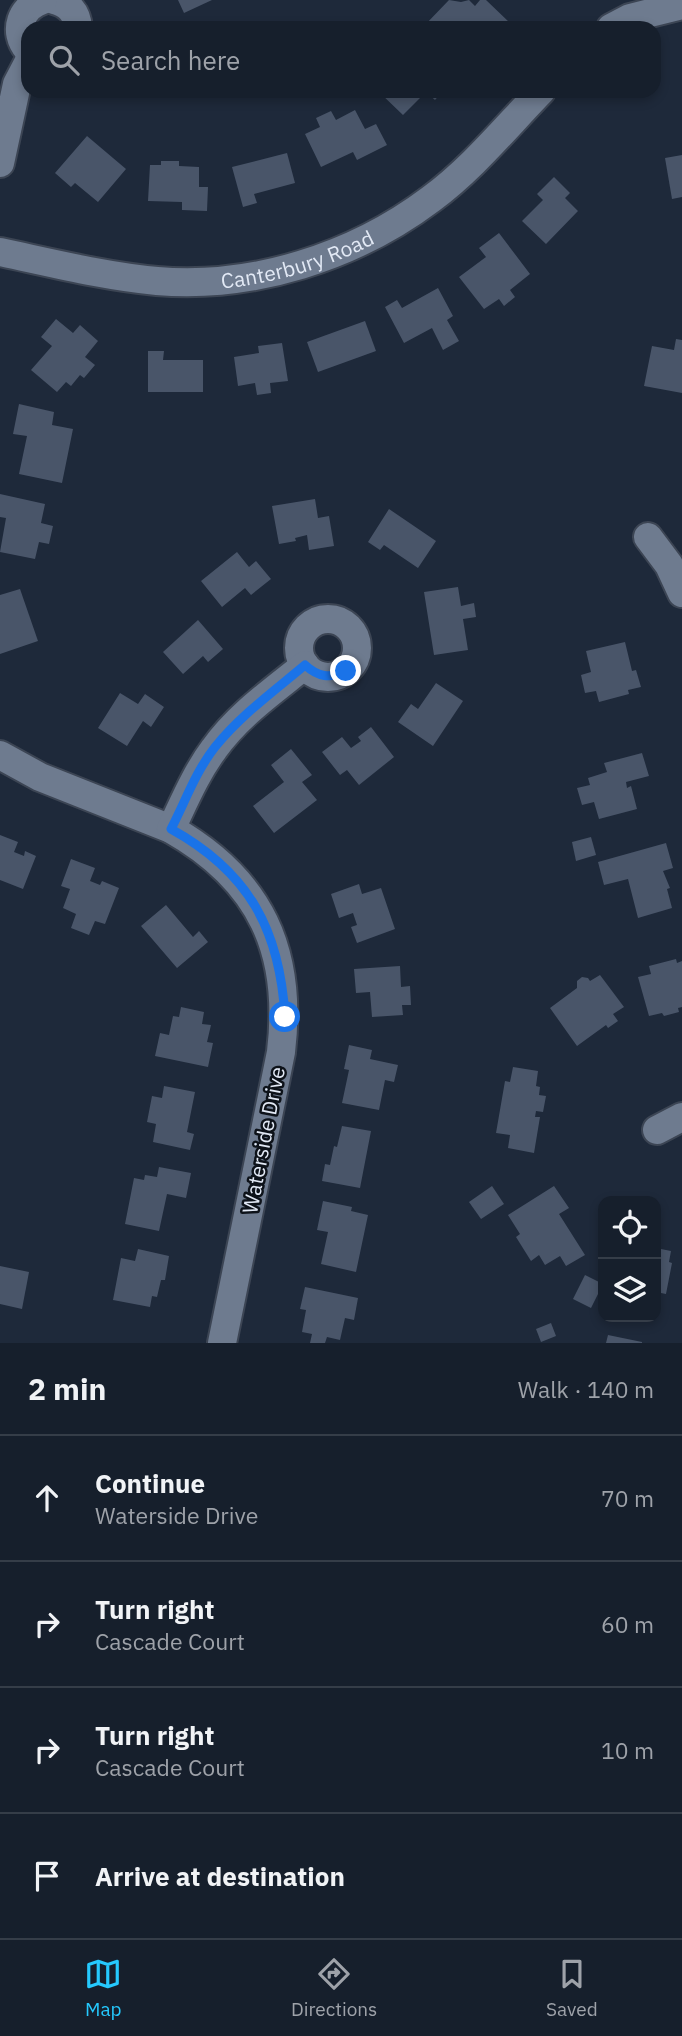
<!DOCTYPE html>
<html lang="en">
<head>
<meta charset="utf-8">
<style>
  body { margin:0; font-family:"IBM Plex Sans",sans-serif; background:#232c38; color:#f1f3f6 }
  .controls { position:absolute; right:21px; bottom:21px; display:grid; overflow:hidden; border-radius:14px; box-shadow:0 4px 10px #0003 }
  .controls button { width:63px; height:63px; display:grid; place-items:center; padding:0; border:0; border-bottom:2px solid #353d48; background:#161f2c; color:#f1f3f6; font:35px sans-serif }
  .stop { position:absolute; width:21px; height:21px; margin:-16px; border:5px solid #1a73e8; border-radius:50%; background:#fff }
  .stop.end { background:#1a73e8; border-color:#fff; box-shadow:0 2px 7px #0008 }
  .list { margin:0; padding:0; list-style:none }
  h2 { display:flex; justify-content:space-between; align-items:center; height:91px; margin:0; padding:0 28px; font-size:30px }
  h2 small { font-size:23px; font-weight:400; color:#9ea2a9 }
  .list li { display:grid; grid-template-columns:46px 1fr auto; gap:21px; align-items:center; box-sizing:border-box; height:126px; padding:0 28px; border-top:2px solid #353d48 }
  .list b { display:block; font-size:26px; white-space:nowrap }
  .list p { margin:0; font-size:23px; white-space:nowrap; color:#9ea2a9 }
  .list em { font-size:23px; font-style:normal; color:#9ea2a9 }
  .icon { flex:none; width:38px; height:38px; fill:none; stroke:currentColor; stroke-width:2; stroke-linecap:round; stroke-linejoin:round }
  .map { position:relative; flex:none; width:682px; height:1343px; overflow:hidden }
  .search { position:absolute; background:#161f2c; box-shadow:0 4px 10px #0003; left:21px; right:21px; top:21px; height:77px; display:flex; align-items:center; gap:18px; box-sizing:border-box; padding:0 24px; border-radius:21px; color:#9ea2a9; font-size:26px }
  .sheet { height:595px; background:#161f2c }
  nav { display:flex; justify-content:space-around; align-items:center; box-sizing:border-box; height:98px; border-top:2px solid #353d48; background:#161f2c; font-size:19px; color:#9ea2a9 }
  nav a { display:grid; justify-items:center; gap:4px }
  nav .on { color:#25c9fe }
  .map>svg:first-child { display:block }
  .building { fill:#495569 }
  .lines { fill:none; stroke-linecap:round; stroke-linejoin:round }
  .minor-casing { stroke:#3c4554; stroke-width:32 }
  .minor { stroke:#6e7b8f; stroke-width:28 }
  .route { stroke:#1a73e8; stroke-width:9 }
  .labels { text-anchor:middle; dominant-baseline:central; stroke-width:5; stroke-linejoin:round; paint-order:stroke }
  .street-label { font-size:21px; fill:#e2e9f5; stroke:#0d1219 }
</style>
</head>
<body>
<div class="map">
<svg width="682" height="1343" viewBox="0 0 682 1343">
  <rect width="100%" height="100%" fill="#1e293a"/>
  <g class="building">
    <polygon points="178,0 212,0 184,13"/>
    <polygon points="449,0 461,2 469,0 475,6 480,0 486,0 510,23 505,28 426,28 424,26"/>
    <polygon points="378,91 443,91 435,100 426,92 403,115"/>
    <polygon points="355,110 365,129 376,124 387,145 357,160 353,152 321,167 305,134 320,127 316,118 331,111 336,120"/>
    <polygon points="87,136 126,169 98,202 75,183 71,187 55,173"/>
    <polygon points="287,153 295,183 254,194 257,203 243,207 232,167"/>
    <polygon points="682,155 682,197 672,199 665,158"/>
    <polygon points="161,161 179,161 179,166 199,167 199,187 208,187 207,211 182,210 182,202 148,201 150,165 161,165"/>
    <polygon points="554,177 570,193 565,198 578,211 546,244 522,221 543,200 537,194"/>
    <polygon points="499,233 530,274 510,290 515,297 504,306 499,299 484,309 459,277 486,257 479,248"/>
    <polygon points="438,288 453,316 447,320 459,341 443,350 432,328 404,343 385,307 397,300 402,308"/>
    <polygon points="56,319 73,333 80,325 98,341 85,357 95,365 84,378 80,375 71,386 66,382 57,392 31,370 52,346 41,337"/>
    <polygon points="365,321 376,351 318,372 307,342"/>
    <polygon points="676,339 682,340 682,393 644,386 652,346 674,350"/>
    <polygon points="282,343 288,381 270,383 271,393 257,395 255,383 238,386 234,357 259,353 258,346"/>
    <polygon points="148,351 164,351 163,360 203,360 203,392 148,392"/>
    <polygon points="19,404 54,412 52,425 73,429 62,483 19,474 27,436 13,434"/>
    <polygon points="0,494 45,504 41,523 53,526 49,544 39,542 35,559 0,552 6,518 0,517"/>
    <polygon points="315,499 318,518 329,516 334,546 309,550 307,535 295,538 296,541 279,544 272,506"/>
    <polygon points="389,509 436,541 418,568 384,545 380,550 368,542"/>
    <polygon points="237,552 249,567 256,561 271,579 251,595 245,588 222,607 201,581"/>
    <polygon points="458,587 461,606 474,603 476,617 463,619 468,650 434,655 424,592"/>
    <polygon points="20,589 38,641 0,654 0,595"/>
    <polygon points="198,620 223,649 208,662 203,656 183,674 163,652"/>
    <polygon points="625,642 632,671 636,670 641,687 628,690 629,694 599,702 596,691 585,693 581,675 591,672 586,651"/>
    <polygon points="436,683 463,701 433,746 398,722 411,704 418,709"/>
    <polygon points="120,693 138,704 145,694 164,707 151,727 143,721 127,746 98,728"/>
    <polygon points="371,727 394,757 359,785 347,770 340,775 322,752 342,737 351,748 361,741 358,737"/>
    <polygon points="291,749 312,775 302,782 317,800 274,833 253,806 284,782 271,765"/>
    <polygon points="642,753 649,776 626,782 627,788 631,786 637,809 599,819 594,802 582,805 577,788 590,785 588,778 607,772 604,763"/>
    <polygon points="0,835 18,842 14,852 24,856 25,851 36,856 23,889 0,880"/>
    <polygon points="591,837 596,855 576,861 572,842"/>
    <polygon points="666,843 673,868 663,871 670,888 667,889 672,908 638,918 628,879 604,885 598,862"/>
    <polygon points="71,859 95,868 90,881 100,885 102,881 119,888 105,924 95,921 89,935 71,928 76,914 63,908 70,889 61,886"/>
    <polygon points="359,884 362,894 381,888 395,929 357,943 351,927 357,925 353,913 339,918 331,894"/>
    <polygon points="166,905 193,937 199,931 208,942 177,968 141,926"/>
    <polygon points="676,959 677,963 682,961 682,1007 678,1008 679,1012 664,1016 662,1013 649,1016 638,977 651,974 649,966"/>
    <polygon points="400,966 401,987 410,986 411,1005 402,1005 403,1015 372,1017 370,992 356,993 354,969"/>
    <polygon points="600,975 624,1007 613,1014 618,1021 608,1028 606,1025 577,1046 550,1008 577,988 577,981 582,977 588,978 590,981"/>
    <polygon points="181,1007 204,1012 202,1024 211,1025 207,1042 213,1043 208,1067 155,1056 160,1033 169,1035 173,1016 179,1017"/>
    <polygon points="349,1045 372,1050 370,1059 398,1065 394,1082 385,1080 379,1110 342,1103 349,1070 344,1069"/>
    <polygon points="513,1067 538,1071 536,1086 540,1087 539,1095 546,1096 543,1112 536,1111 535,1117 540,1117 534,1153 508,1148 510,1135 496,1133 505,1081 510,1082"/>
    <polygon points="164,1086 195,1092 187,1132 194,1134 190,1150 153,1142 156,1124 147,1122 152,1096 162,1098"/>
    <polygon points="342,1126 371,1131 360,1188 322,1181 325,1164 330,1165 334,1146 337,1147"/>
    <polygon points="159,1167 191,1173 186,1198 167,1194 159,1231 125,1224 134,1178 144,1180 145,1175 157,1177"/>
    <polygon points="492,1186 504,1204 481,1219 469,1202"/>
    <polygon points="554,1186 569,1208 559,1214 585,1255 566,1266 560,1256 545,1265 539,1255 531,1261 516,1237 520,1234 508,1215"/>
    <polygon points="323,1201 352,1207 351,1211 368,1215 356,1272 321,1264 328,1232 317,1230"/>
    <polygon points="656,1248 671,1251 669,1262 672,1263 666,1294 656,1292"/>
    <polygon points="138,1249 169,1256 165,1280 161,1280 157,1297 152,1296 150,1307 113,1300 121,1258 135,1261"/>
    <polygon points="0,1266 29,1272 22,1309 0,1304"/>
    <polygon points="585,1275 603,1284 591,1308 573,1299"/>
    <polygon points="305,1287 358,1298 354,1320 345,1318 340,1340 327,1337 325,1343 310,1343 312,1334 302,1332 306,1310 300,1309"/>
    <polygon points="551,1323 556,1336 541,1342 536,1329"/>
    <polygon points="608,1335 642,1342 642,1343 606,1343"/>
  </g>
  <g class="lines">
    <g class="minor-casing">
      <g id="minor">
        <path d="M 54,0 C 69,4 77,13 78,28"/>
        <polyline points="611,28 630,18 682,5"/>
        <path d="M 28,50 C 12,31 21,7 43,0"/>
        <polyline points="0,163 17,84 28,63"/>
        <path id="s1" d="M 0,252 C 52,263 104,276 157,281 C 253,289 354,257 431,199 C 472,169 506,127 541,91"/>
        <polyline points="648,537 669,565 682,593"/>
        <circle cx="328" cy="648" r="29"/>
        <path d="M 0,755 L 40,777 L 171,829 C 261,880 293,952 281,1052 L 222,1343"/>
        <path d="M 171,829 C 184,802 196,773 214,749 C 238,715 273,691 305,665"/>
        <polyline points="657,1130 682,1117"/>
      </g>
    </g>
    <use href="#minor" class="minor"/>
  </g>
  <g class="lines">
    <path class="route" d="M 285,1017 C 280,930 249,872 171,829 C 185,802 196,771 215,747 C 241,715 274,691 305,665 C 318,677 330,679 346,671"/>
  </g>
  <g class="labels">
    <g class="street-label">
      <text stroke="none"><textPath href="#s1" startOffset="303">Canterbury Road</textPath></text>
      <text transform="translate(263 1140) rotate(-79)">Waterside Drive</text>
    </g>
  </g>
</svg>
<div class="controls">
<button><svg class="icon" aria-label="locate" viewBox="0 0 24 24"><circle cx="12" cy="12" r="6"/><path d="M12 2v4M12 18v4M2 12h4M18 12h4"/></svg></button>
<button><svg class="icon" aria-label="layers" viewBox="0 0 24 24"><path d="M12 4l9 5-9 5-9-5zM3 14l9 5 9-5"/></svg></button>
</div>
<div class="stop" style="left:285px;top:1017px"></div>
<div class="stop end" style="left:346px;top:671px"></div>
<div class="search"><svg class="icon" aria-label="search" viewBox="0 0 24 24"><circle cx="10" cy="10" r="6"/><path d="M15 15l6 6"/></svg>Search here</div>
</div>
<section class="sheet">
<h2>2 min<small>Walk · 140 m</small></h2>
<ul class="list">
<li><svg class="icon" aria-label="ahead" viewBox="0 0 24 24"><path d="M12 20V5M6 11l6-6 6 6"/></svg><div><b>Continue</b><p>Waterside Drive</p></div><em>70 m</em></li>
<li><svg class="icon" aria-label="right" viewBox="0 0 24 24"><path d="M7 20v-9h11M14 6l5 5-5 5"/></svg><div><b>Turn right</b><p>Cascade Court</p></div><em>60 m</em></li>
<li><svg class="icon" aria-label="right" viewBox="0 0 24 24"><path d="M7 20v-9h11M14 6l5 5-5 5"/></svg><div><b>Turn right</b><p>Cascade Court</p></div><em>10 m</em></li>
<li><svg class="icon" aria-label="arrive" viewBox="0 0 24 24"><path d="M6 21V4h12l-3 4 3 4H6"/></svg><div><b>Arrive at destination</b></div></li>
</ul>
</section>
<nav>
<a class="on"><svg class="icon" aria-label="map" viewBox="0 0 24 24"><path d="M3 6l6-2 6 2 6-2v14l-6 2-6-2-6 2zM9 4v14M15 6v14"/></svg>Map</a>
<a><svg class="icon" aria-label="directions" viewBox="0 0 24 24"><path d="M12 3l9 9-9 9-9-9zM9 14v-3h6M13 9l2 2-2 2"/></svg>Directions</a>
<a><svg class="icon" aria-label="saved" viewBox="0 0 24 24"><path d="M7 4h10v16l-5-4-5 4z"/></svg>Saved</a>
</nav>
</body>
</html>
